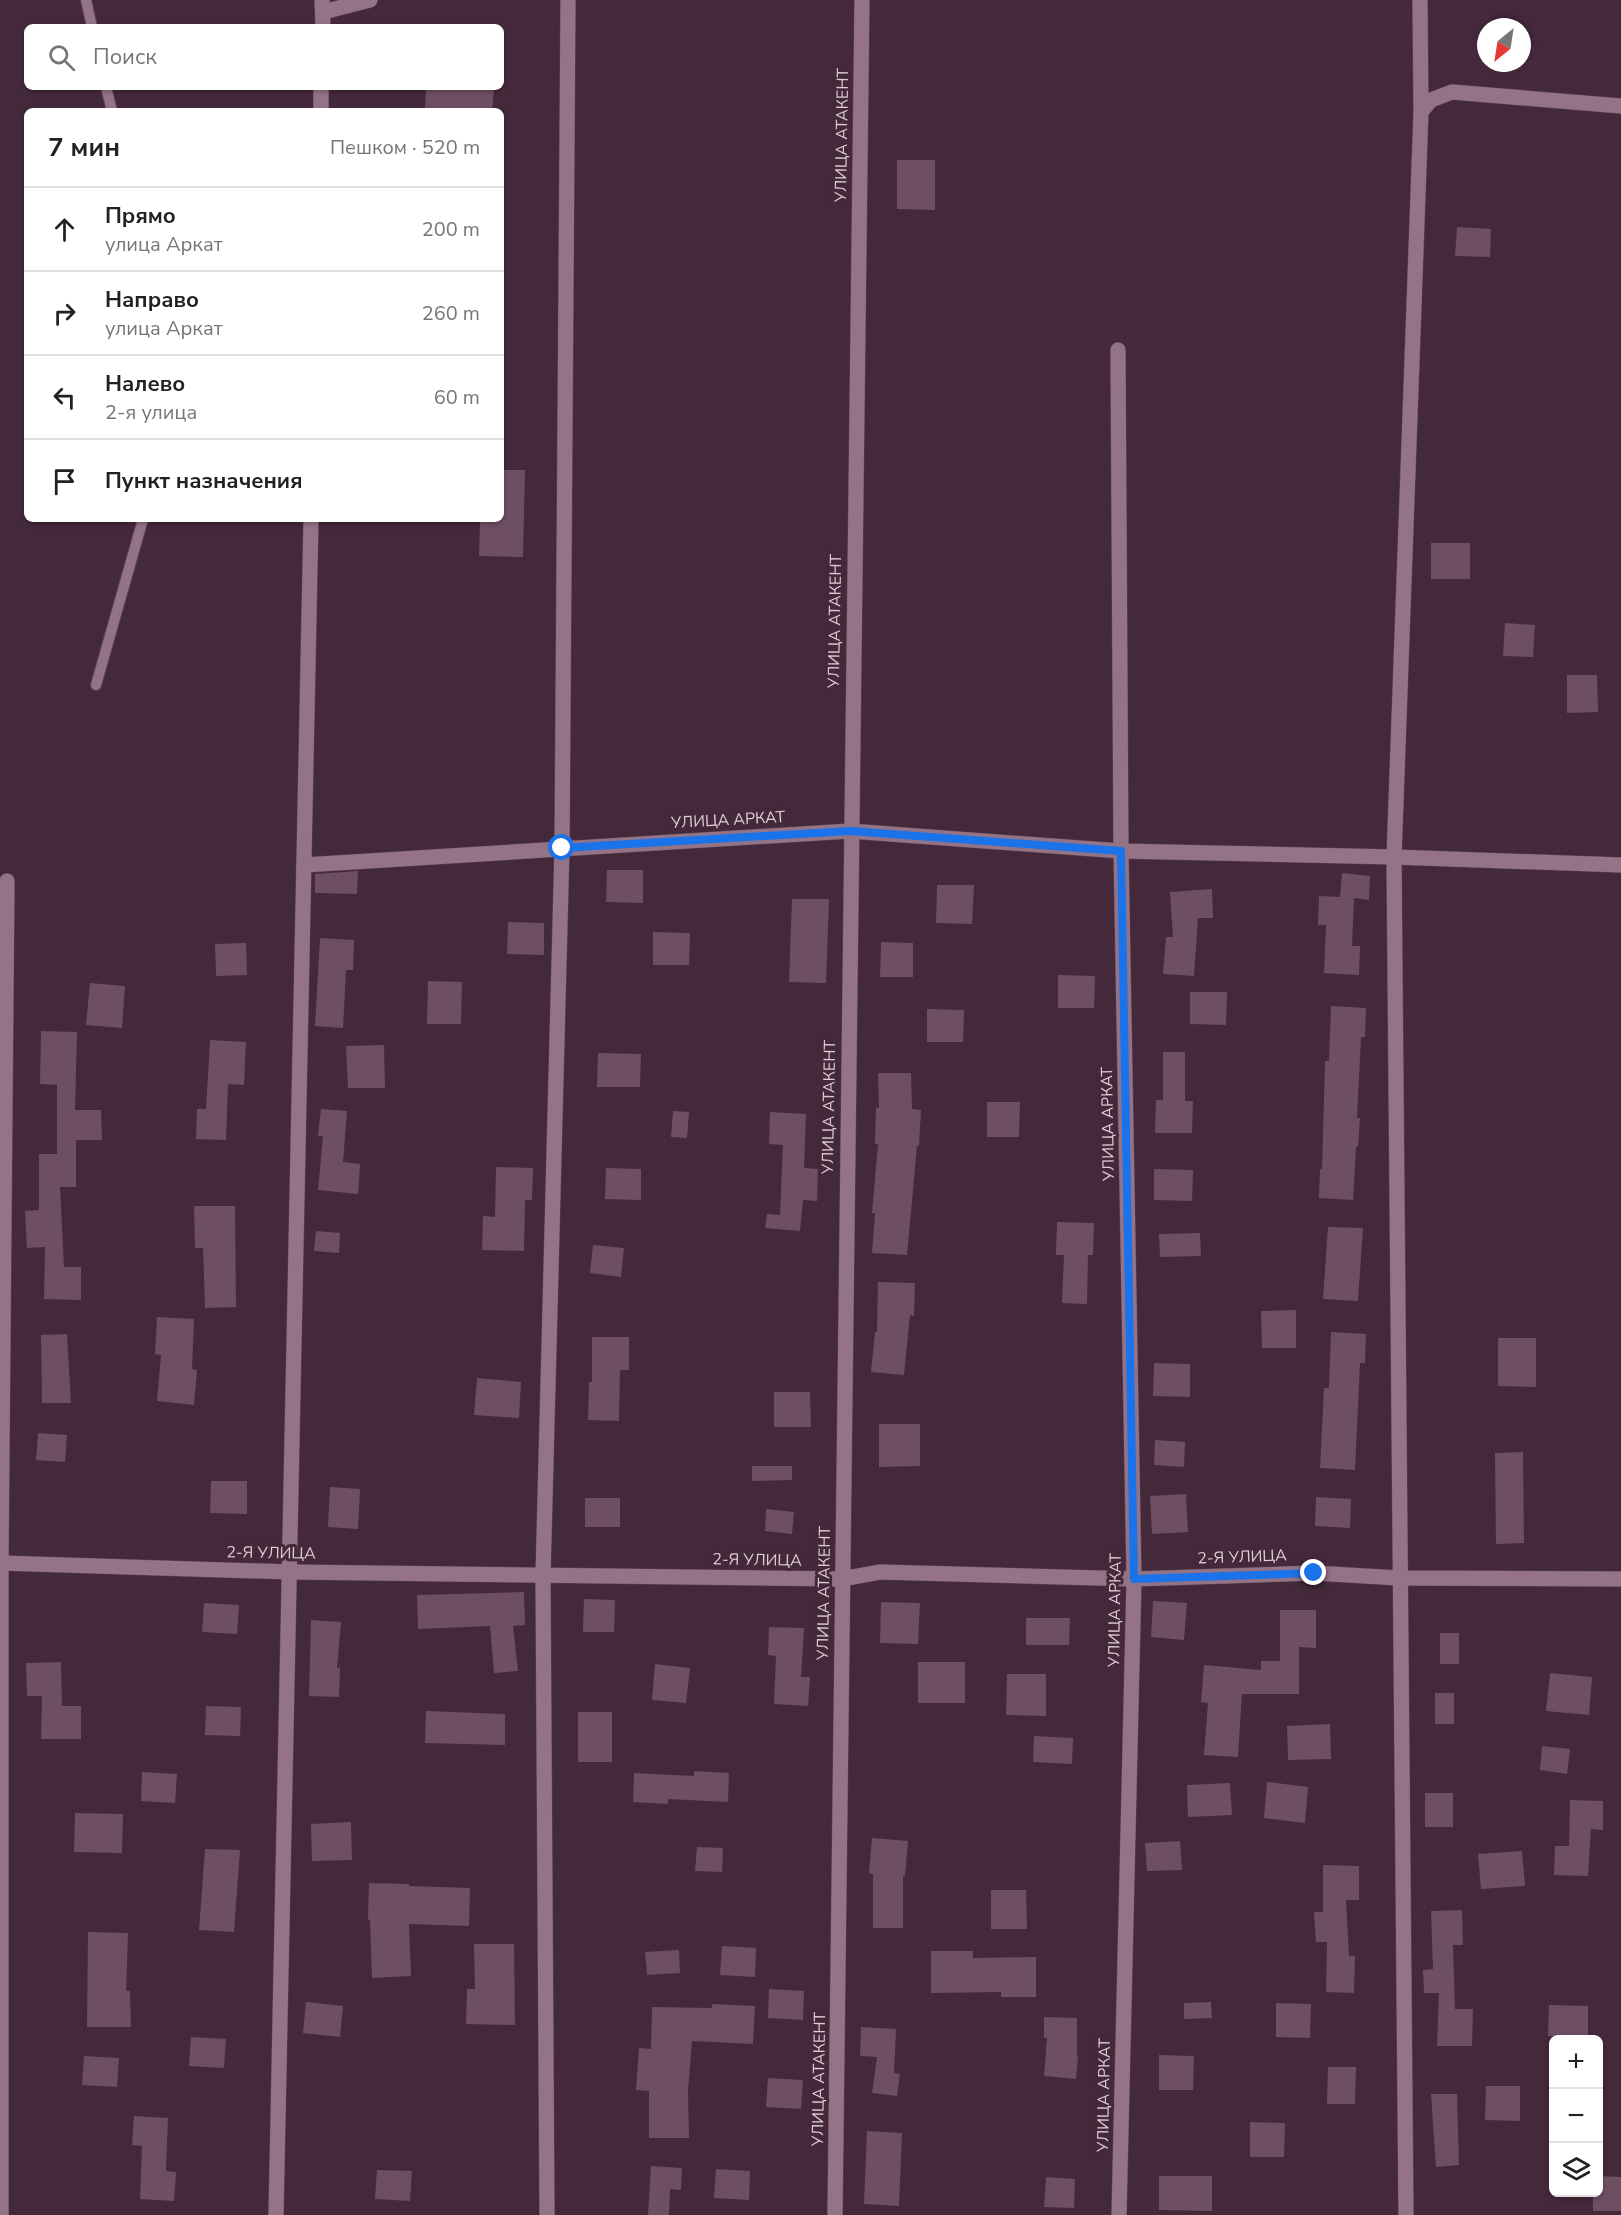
<!DOCTYPE html>
<html lang="ru">
<head>
<meta charset="utf-8">
<style>
  body { margin:0; font-family:"Nunito Sans",sans-serif; background:#f2f2f2; color:#222 }
  .controls { position:absolute; right:18px; bottom:18px; display:grid; overflow:hidden; border-radius:9px; box-shadow:0 2px 4px #0004 }
  .controls button { width:54px; height:54px; display:grid; place-items:center; padding:0; border:0; border-bottom:2px solid #e0e0e0; background:#fff; color:#222; font:30px sans-serif }
  .compass { position:absolute; left:1477px; top:18px; width:54px; height:54px; border-radius:50%; background:#fff; box-shadow:0 2px 4px #0004; rotate:210deg }
  .stop { position:absolute; width:18px; height:18px; margin:-14px; border:4px solid #1a73e8; border-radius:50%; background:#fff }
  .stop.end { background:#1a73e8; border-color:#fff; box-shadow:0 2px 6px #0008 }
  .list { margin:0; padding:0; list-style:none }
  h2 { display:flex; justify-content:space-between; align-items:center; height:78px; margin:0; padding:0 24px; font-size:26px }
  h2 small { font-size:20px; font-weight:400; color:#767676 }
  .list li { display:grid; grid-template-columns:39px 1fr auto; gap:18px; align-items:center; box-sizing:border-box; height:84px; padding:0 24px; border-top:2px solid #e0e0e0 }
  .list b { display:block; font-size:22px; white-space:nowrap }
  .list p { margin:0; font-size:20px; white-space:nowrap; color:#767676 }
  .list em { font-size:20px; font-style:normal; color:#767676 }
  .icon { flex:none; width:33px; height:33px; fill:none; stroke:currentColor; stroke-width:2; stroke-linecap:round; stroke-linejoin:round }
  .map { position:relative; flex:none; width:1621px; height:2215px; overflow:hidden }
  .search { position:absolute; background:#fff; box-shadow:0 2px 4px #0004; left:24px; top:24px; width:480px; height:66px; display:flex; align-items:center; gap:15px; box-sizing:border-box; padding:0 21px; border-radius:9px; color:#767676; font-size:22px }
  .panel { position:absolute; background:#fff; box-shadow:0 2px 4px #0004; left:24px; top:108px; width:480px; height:414px; border-radius:9px }
  .map>svg:first-child { display:block }
  .building { fill:#6d4f61 }
  .lines { fill:none; stroke-linecap:round; stroke-linejoin:round }
  .lane-casing { stroke:#5c4554; stroke-width:12 }
  .street-casing { stroke:#5c4554; stroke-width:16 }
  .lane { stroke:#947387; stroke-width:10 }
  .street { stroke:#947387; stroke-width:15 }
  .route { stroke:#1a73e8; stroke-width:8 }
  .labels { text-anchor:middle; dominant-baseline:central; stroke-width:6; stroke-linejoin:round; paint-order:stroke }
  .street-label { font-size:16px; fill:#deccd7; stroke:#44293a }
</style>
</head>
<body>
<div class="map">
<svg width="1621" height="2215" viewBox="0 0 1621 2215">
  <rect width="100%" height="100%" fill="#44293a"/>
  <g class="building">
    <polygon points="426,87 494,88 492,111 425,111"/>
    <polygon points="897,160 935,160 935,210 897,209"/>
    <polygon points="1457,227 1491,229 1490,257 1455,256"/>
    <polygon points="501,470 525,470 523,557 479,556 480,519 501,519"/>
    <rect x="1431" y="543" width="39" height="36"/>
    <polygon points="1505,623 1535,625 1533,657 1503,656"/>
    <polygon points="1567,675 1597,675 1598,712 1567,713"/>
    <polygon points="607,870 643,870 643,903 606,902"/>
    <polygon points="358,871 357,894 315,893 315,874"/>
    <polygon points="1342,873 1370,876 1369,900 1354,898 1352,946 1360,946 1359,975 1324,973 1326,925 1318,925 1319,896 1340,897"/>
    <polygon points="937,885 974,885 972,924 936,923"/>
    <polygon points="1212,889 1213,918 1198,918 1194,976 1163,974 1166,937 1173,937 1170,892"/>
    <polygon points="792,899 829,899 826,983 789,982"/>
    <polygon points="508,922 544,923 544,955 507,954"/>
    <polygon points="653,932 690,933 689,965 653,965"/>
    <polygon points="320,938 354,940 353,970 346,970 343,1028 315,1026"/>
    <polygon points="881,942 913,943 913,977 880,977"/>
    <polygon points="246,943 247,975 216,976 215,944"/>
    <polygon points="1058,975 1095,976 1094,1008 1058,1008"/>
    <polygon points="428,981 462,982 461,1024 427,1024"/>
    <polygon points="90,983 125,986 122,1028 86,1025"/>
    <polygon points="1190,992 1227,992 1226,1025 1190,1024"/>
    <polygon points="1331,1006 1366,1008 1365,1037 1361,1037 1357,1118 1360,1118 1358,1147 1356,1147 1353,1200 1319,1198 1320,1169 1322,1169 1325,1061 1329,1061"/>
    <polygon points="927,1009 964,1010 963,1042 927,1042"/>
    <polygon points="41,1031 77,1032 75,1110 101,1110 102,1140 76,1140 76,1187 60,1187 64,1267 81,1267 81,1300 44,1299 45,1247 27,1248 25,1211 39,1210 39,1154 57,1154 57,1085 40,1084"/>
    <polygon points="210,1040 246,1042 244,1085 228,1084 226,1140 196,1139 197,1109 206,1109"/>
    <polygon points="384,1045 385,1088 348,1088 346,1046"/>
    <polygon points="1163,1052 1185,1052 1185,1101 1193,1101 1192,1133 1155,1133 1156,1100 1163,1100"/>
    <polygon points="598,1053 641,1054 640,1087 597,1087"/>
    <polygon points="878,1073 911,1073 912,1109 921,1110 919,1146 917,1146 907,1255 872,1253 875,1213 872,1213 878,1144 875,1144 876,1108 879,1108"/>
    <polygon points="987,1102 1020,1102 1019,1137 987,1137"/>
    <polygon points="321,1109 347,1111 343,1162 360,1164 358,1194 318,1190 323,1136 318,1136"/>
    <polygon points="673,1111 689,1112 687,1138 671,1137"/>
    <polygon points="770,1112 806,1114 804,1168 818,1169 817,1201 803,1200 800,1231 765,1228 767,1214 780,1215 783,1145 769,1144"/>
    <polygon points="496,1167 533,1168 532,1200 525,1200 524,1251 482,1250 483,1216 495,1217"/>
    <polygon points="606,1168 641,1169 641,1200 605,1199"/>
    <polygon points="1154,1169 1193,1170 1192,1201 1154,1200"/>
    <polygon points="194,1206 235,1206 236,1307 205,1308 203,1248 195,1248"/>
    <polygon points="1057,1222 1094,1223 1093,1255 1088,1255 1087,1304 1062,1303 1064,1255 1056,1255"/>
    <polygon points="1328,1227 1363,1228 1358,1301 1323,1299"/>
    <polygon points="316,1231 340,1233 339,1253 314,1251"/>
    <polygon points="1200,1233 1201,1256 1160,1257 1159,1234"/>
    <polygon points="593,1245 624,1248 621,1277 590,1273"/>
    <polygon points="878,1282 915,1283 914,1316 910,1315 904,1375 871,1372 875,1332 877,1332"/>
    <polygon points="1296,1310 1296,1348 1262,1348 1261,1311"/>
    <polygon points="157,1317 194,1319 192,1369 197,1370 194,1405 157,1401 161,1355 155,1354"/>
    <polygon points="1331,1332 1366,1334 1365,1363 1360,1363 1355,1470 1320,1468 1324,1388 1329,1388"/>
    <polygon points="67,1334 71,1403 42,1403 41,1335"/>
    <polygon points="592,1337 629,1337 629,1370 620,1370 619,1421 588,1420 589,1382 592,1382"/>
    <polygon points="1498,1338 1536,1338 1536,1387 1498,1386"/>
    <polygon points="1154,1363 1190,1364 1190,1397 1153,1396"/>
    <polygon points="477,1378 521,1382 519,1418 474,1415"/>
    <polygon points="774,1392 810,1392 811,1427 774,1427"/>
    <polygon points="879,1424 920,1424 920,1466 879,1467"/>
    <polygon points="38,1433 67,1435 65,1462 36,1460"/>
    <polygon points="1155,1440 1185,1442 1184,1467 1154,1465"/>
    <polygon points="1523,1452 1524,1543 1496,1544 1495,1453"/>
    <polygon points="752,1466 792,1466 792,1480 752,1481"/>
    <polygon points="211,1481 247,1481 247,1514 210,1513"/>
    <polygon points="330,1487 360,1489 358,1529 328,1527"/>
    <polygon points="1186,1494 1188,1532 1152,1534 1150,1496"/>
    <polygon points="1316,1497 1351,1499 1350,1528 1315,1526"/>
    <rect x="585" y="1498" width="35" height="29"/>
    <polygon points="766,1509 794,1512 792,1534 765,1531"/>
    <polygon points="524,1592 525,1625 513,1626 518,1671 494,1673 490,1626 418,1629 417,1595"/>
    <polygon points="584,1599 615,1600 614,1632 583,1632"/>
    <polygon points="1153,1601 1187,1603 1184,1640 1151,1637"/>
    <polygon points="881,1602 920,1603 918,1644 880,1643"/>
    <polygon points="204,1603 239,1605 237,1634 202,1632"/>
    <polygon points="1280,1610 1316,1610 1316,1648 1299,1647 1299,1694 1242,1694 1238,1757 1204,1755 1208,1703 1201,1702 1204,1665 1261,1670 1261,1661 1280,1661"/>
    <polygon points="1026,1618 1070,1618 1069,1645 1026,1645"/>
    <polygon points="311,1620 341,1622 337,1668 340,1668 339,1697 309,1696"/>
    <polygon points="769,1627 804,1628 801,1677 810,1677 808,1706 774,1704 776,1656 768,1655"/>
    <rect x="1440" y="1633" width="19" height="31"/>
    <polygon points="61,1662 62,1706 81,1706 81,1739 41,1739 42,1696 27,1696 26,1663"/>
    <rect x="918" y="1662" width="47" height="41"/>
    <polygon points="655,1664 690,1668 686,1703 652,1700"/>
    <polygon points="1550,1673 1592,1677 1589,1715 1546,1711"/>
    <polygon points="1007,1674 1046,1674 1046,1716 1006,1715"/>
    <rect x="1435" y="1693" width="19" height="31"/>
    <polygon points="206,1706 241,1707 240,1736 205,1735"/>
    <polygon points="426,1711 505,1714 505,1745 425,1743"/>
    <rect x="578" y="1712" width="34" height="50"/>
    <polygon points="1330,1724 1331,1759 1288,1760 1287,1726"/>
    <polygon points="1034,1736 1073,1738 1072,1764 1033,1762"/>
    <polygon points="1542,1746 1570,1749 1567,1774 1540,1770"/>
    <polygon points="694,1771 729,1773 728,1802 668,1799 668,1804 633,1802 634,1773 694,1776"/>
    <polygon points="142,1772 177,1774 175,1803 141,1801"/>
    <polygon points="1267,1782 1308,1787 1305,1823 1264,1818"/>
    <polygon points="1230,1783 1232,1815 1188,1817 1187,1785"/>
    <rect x="1425" y="1793" width="28" height="34"/>
    <polygon points="1570,1800 1603,1801 1603,1830 1591,1829 1588,1876 1554,1875 1555,1846 1569,1846"/>
    <polygon points="75,1813 123,1814 122,1853 74,1852"/>
    <polygon points="351,1822 352,1860 312,1861 311,1824"/>
    <polygon points="872,1838 908,1841 905,1876 903,1876 903,1928 873,1928 873,1874 869,1873"/>
    <polygon points="1180,1841 1182,1870 1147,1871 1145,1843"/>
    <polygon points="697,1847 723,1848 722,1872 695,1871"/>
    <polygon points="205,1849 240,1850 234,1932 199,1930"/>
    <polygon points="1522,1851 1525,1886 1481,1889 1478,1854"/>
    <polygon points="1323,1865 1359,1866 1359,1900 1346,1900 1349,1956 1355,1956 1354,1993 1326,1992 1327,1942 1316,1942 1314,1912 1323,1912"/>
    <polygon points="369,1883 409,1884 409,1886 470,1888 469,1926 409,1924 411,1976 372,1978 370,1920 368,1920"/>
    <polygon points="991,1890 1026,1890 1027,1929 991,1929"/>
    <polygon points="1462,1910 1463,1945 1453,1945 1455,2009 1473,2009 1472,2046 1437,2046 1439,1993 1424,1993 1423,1970 1433,1969 1431,1911"/>
    <polygon points="88,1932 128,1933 126,1991 130,1991 131,2027 87,2027"/>
    <polygon points="474,1944 514,1944 515,2025 466,2024 467,1989 475,1989"/>
    <polygon points="722,1946 756,1948 755,1977 720,1975"/>
    <polygon points="679,1950 680,1973 647,1975 645,1952"/>
    <polygon points="931,1951 973,1951 973,1958 1036,1957 1036,1997 1001,1997 1001,1992 931,1993"/>
    <polygon points="769,1989 804,1991 803,2020 768,2018"/>
    <polygon points="306,2002 343,2006 340,2037 303,2033"/>
    <polygon points="1211,2002 1212,2018 1184,2019 1184,2003"/>
    <polygon points="1276,2003 1311,2004 1310,2038 1276,2037"/>
    <polygon points="712,2004 755,2006 753,2044 692,2041 688,2091 689,2138 649,2138 649,2091 636,2090 639,2048 651,2049 652,2007 712,2008"/>
    <polygon points="1549,2005 1588,2006 1588,2037 1548,2036"/>
    <polygon points="1044,2017 1077,2018 1077,2056 1078,2056 1076,2079 1044,2076 1047,2038 1044,2038"/>
    <polygon points="861,2027 896,2029 894,2073 900,2074 897,2096 872,2093 877,2057 860,2056"/>
    <polygon points="191,2037 226,2039 224,2068 189,2066"/>
    <polygon points="1159,2055 1194,2056 1193,2090 1159,2090"/>
    <polygon points="84,2056 119,2058 117,2087 82,2085"/>
    <polygon points="1328,2067 1356,2067 1355,2104 1327,2104"/>
    <polygon points="768,2078 803,2080 801,2109 766,2107"/>
    <polygon points="1486,2086 1520,2086 1520,2121 1485,2120"/>
    <polygon points="1431,2094 1457,2094 1459,2165 1436,2167"/>
    <polygon points="134,2116 168,2118 166,2171 176,2172 174,2201 140,2199 142,2146 132,2145"/>
    <polygon points="1250,2122 1285,2123 1284,2157 1250,2157"/>
    <polygon points="867,2131 902,2133 899,2206 864,2204"/>
    <polygon points="651,2166 682,2168 681,2190 670,2189 669,2215 648,2215"/>
    <polygon points="716,2169 750,2171 749,2200 714,2198"/>
    <polygon points="377,2170 412,2171 410,2201 375,2199"/>
    <polygon points="1159,2176 1212,2176 1212,2211 1159,2210"/>
    <polygon points="1599,2176 1621,2177 1621,2211 1593,2211 1593,2193 1599,2193"/>
    <polygon points="1046,2177 1075,2179 1074,2208 1044,2207"/>
  </g>
  <g class="lines">
    <g class="lane-casing">
      <g id="lane">
        <polyline points="86,0 92,27"/>
        <polyline points="106,87 112,111"/>
        <polyline points="96,685 143,519"/>
      </g>
    </g>
    <g class="street-casing">
      <g id="street">
        <polyline points="322,0 323,27"/>
        <polyline points="323,12 370,0"/>
        <polyline points="321,111 321,87"/>
        <polyline points="1421,112 1431,100 1452,92 1621,106"/>
        <polyline points="1118,350 1121,851 1394,857 1621,865"/>
        <polyline points="304,865 850,831 1121,851 1134,1579 1119,2215"/>
        <polyline points="0,1563 291,1572 842,1579 880,1572 1134,1579 1314,1573 1399,1578 1621,1579"/>
        <polyline points="1,2215 1,1563 7,881"/>
        <polyline points="276,2215 311,519"/>
        <polyline points="547,2215 543,1576 562,848 568,0"/>
        <polyline points="835,2215 862,0"/>
        <polyline points="1406,2215 1394,857 1421,112 1420,0"/>
      </g>
    </g>
    <use href="#lane" class="lane"/>
    <use href="#street" class="street"/>
  </g>
  <g class="lines">
    <polyline class="route" points="562,848 850,831 1121,851 1134,1579 1314,1573"/>
  </g>
  <g class="labels">
    <g class="street-label">
      <text transform="translate(842 135) rotate(-89)">УЛИЦА АТАКЕНТ</text>
      <text transform="translate(835 621) rotate(-89)">УЛИЦА АТАКЕНТ</text>
      <text transform="translate(728 820) rotate(-3)">УЛИЦА АРКАТ</text>
      <text transform="translate(829 1107) rotate(-89)">УЛИЦА АТАКЕНТ</text>
      <text transform="translate(1108 1124) rotate(-91)">УЛИЦА АРКАТ</text>
      <text transform="translate(271 1553) rotate(1)">2-Я УЛИЦА</text>
      <text transform="translate(1242 1557) rotate(-2)">2-Я УЛИЦА</text>
      <text transform="translate(757 1560) rotate(1)">2-Я УЛИЦА</text>
      <text transform="translate(824 1593) rotate(-89)">УЛИЦА АТАКЕНТ</text>
      <text transform="translate(1115 1610) rotate(-89)">УЛИЦА АРКАТ</text>
      <text transform="translate(819 2079) rotate(-89)">УЛИЦА АТАКЕНТ</text>
      <text transform="translate(1104 2095) rotate(-89)">УЛИЦА АРКАТ</text>
    </g>
  </g>
</svg>
<div class="controls">
<button>+</button>
<button>−</button>
<button><svg class="icon" aria-label="layers" viewBox="0 0 24 24"><path d="M12 4l9 5-9 5-9-5zM3 14l9 5 9-5"/></svg></button>
</div>
<svg class="compass" viewBox="-18 -18 36 36"><path d="M0-13l5 13h-10z" fill="#e53935"/><path d="M0 13l5-13h-10z" fill="#767676"/></svg>
<div class="stop" style="left:562px;top:848px"></div>
<div class="stop end" style="left:1314px;top:1573px"></div>
<div class="search"><svg class="icon" aria-label="search" viewBox="0 0 24 24"><circle cx="10" cy="10" r="6"/><path d="M15 15l6 6"/></svg>Поиск</div>
<section class="panel">
<h2>7 мин<small>Пешком · 520 m</small></h2>
<ul class="list">
<li><svg class="icon" aria-label="ahead" viewBox="0 0 24 24"><path d="M12 20V5M6 11l6-6 6 6"/></svg><div><b>Прямо</b><p>улица Аркат</p></div><em>200 m</em></li>
<li><svg class="icon" aria-label="right" viewBox="0 0 24 24"><path d="M7 20v-9h11M14 6l5 5-5 5"/></svg><div><b>Направо</b><p>улица Аркат</p></div><em>260 m</em></li>
<li><svg class="icon" aria-label="left" viewBox="0 0 24 24"><path d="M17 20v-9H6M10 6l-5 5 5 5"/></svg><div><b>Налево</b><p>2-я улица</p></div><em>60 m</em></li>
<li><svg class="icon" aria-label="arrive" viewBox="0 0 24 24"><path d="M6 21V4h12l-3 4 3 4H6"/></svg><div><b>Пункт назначения</b></div></li>
</ul>
</section>
</div>
</body>
</html>
